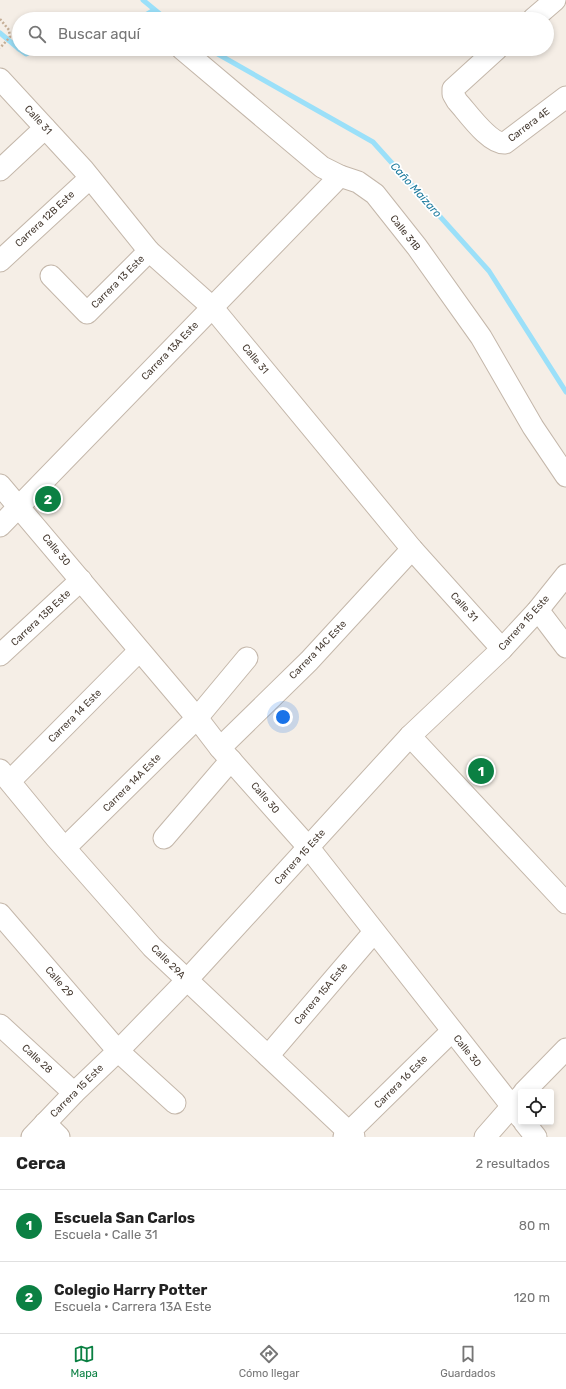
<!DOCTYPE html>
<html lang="es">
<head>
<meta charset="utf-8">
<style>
  body { margin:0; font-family:Rubik,sans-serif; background:#f6f6f6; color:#222 }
  .controls { position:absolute; right:12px; bottom:12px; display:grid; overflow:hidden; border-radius:4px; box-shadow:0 2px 6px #0003 }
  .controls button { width:36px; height:36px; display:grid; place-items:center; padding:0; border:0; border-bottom:1px solid #e0e0e0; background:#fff; color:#222; font:20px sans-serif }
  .you { position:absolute; left:283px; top:717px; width:14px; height:14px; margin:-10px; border:3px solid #fff; border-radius:50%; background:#1a73e8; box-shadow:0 0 0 6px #1a73e833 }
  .badge { display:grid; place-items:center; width:26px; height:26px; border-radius:50%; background:#0b8043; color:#fff; font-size:13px; font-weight:700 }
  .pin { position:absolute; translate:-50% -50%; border:2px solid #fff; box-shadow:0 1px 4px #0006 }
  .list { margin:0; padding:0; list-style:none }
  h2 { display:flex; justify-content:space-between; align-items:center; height:52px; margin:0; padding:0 16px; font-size:17px }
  h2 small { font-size:13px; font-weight:400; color:#767676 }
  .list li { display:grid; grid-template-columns:26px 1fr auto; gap:12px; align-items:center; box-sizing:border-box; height:72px; padding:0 16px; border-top:1px solid #e0e0e0 }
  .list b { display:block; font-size:15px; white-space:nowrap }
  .list p { margin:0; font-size:13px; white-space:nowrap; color:#767676 }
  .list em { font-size:13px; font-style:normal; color:#767676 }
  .icon { flex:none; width:22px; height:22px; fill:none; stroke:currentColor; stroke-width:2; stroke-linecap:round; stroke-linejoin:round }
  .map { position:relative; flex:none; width:566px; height:1137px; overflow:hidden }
  .search { position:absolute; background:#fff; box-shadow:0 2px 6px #0003; left:12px; right:12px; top:12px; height:44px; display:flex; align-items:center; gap:10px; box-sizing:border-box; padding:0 14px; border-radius:22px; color:#767676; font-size:15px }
  .sheet { height:196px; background:#fff }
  nav { display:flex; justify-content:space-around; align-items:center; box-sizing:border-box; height:56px; border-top:1px solid #e0e0e0; background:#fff; font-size:11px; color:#767676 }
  nav a { display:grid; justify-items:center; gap:2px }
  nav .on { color:#0b8043 }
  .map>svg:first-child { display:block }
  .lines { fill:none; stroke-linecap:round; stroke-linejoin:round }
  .stream { stroke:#9be0f9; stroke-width:5 }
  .minor-casing { stroke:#c4b7aa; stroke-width:23 }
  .path { stroke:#c5ae96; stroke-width:2.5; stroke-dasharray:2 2; stroke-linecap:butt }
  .minor { stroke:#fff; stroke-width:21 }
  .labels { text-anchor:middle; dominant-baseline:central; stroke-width:3.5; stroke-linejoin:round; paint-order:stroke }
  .street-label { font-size:10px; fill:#483d34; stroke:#fff }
  .water-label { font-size:11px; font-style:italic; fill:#1d7b9e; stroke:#fff }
</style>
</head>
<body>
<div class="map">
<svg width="566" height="1137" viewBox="0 0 566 1137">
  <rect width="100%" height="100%" fill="#f5eee6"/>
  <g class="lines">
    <g class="stream">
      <polyline points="143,0 166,19"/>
      <polyline points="139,19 154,10"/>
      <polyline points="0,33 19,49"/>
      <polyline points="19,49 26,54 38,49"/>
      <polyline points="209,49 373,142 489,271 566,392"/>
    </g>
    <g class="minor-casing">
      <g id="minor">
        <polyline points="533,19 555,0"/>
        <polyline points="182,49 322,167 340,176 358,182 375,194 417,247 481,337 533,427 566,476"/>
        <path d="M 497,49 L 453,89 L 453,94 L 457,101 C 468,113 489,144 505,143 L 566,97"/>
        <polyline points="0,79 83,169 149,251 212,307 412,549 502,649"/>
        <polyline points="0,170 45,128"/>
        <polyline points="0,261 90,178"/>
        <polyline points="51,276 87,313 149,251"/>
        <polyline points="0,485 197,718 220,748 309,848 521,1118"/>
        <polyline points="0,526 340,176"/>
        <polyline points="538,610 566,647"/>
        <polyline points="0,655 81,580"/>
        <polyline points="410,736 566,903"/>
        <polyline points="220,748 309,661 412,549"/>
        <polyline points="0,770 56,838 152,947 354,1137"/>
        <polyline points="10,781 139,651"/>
        <polyline points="164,838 231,760"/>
        <polyline points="66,847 197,718 247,658"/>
        <polyline points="0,914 118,1051 175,1103"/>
        <polyline points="0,1025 74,1093"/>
        <polyline points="268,1056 374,932"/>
        <polyline points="524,1092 566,1049"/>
        <polyline points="524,1122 536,1137"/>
        <polyline points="45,1123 59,1137"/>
        <polyline points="32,1137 74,1093 118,1051 186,981 410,736 502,649 538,610 566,575"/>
        <polyline points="344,1137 452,1031"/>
        <polyline points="485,1137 521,1096"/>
      </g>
    </g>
    <polyline class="path" points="0,19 9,30 10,37 0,48"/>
    <use href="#minor" class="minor"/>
  </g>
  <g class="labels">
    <g class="street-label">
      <text transform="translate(38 120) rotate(48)">Calle 31</text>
      <text transform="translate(529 125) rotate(-37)">Carrera 4E</text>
      <text transform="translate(45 219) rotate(-43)">Carrera 12B Este</text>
      <text transform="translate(405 233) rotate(52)">Calle 31B</text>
      <text transform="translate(118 282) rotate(-45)">Carrera 13 Este</text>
      <text transform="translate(170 351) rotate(-46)">Carrera 13A Este</text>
      <text transform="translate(255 359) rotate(50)">Calle 31</text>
      <text transform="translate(56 550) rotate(50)">Calle 30</text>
      <text transform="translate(464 607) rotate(48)">Calle 31</text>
      <text transform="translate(41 618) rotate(-43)">Carrera 13B Este</text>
      <text transform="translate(524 623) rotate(-48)">Carrera 15 Este</text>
      <text transform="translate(318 650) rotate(-46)">Carrera 14C Este</text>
      <text transform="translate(75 716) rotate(-45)">Carrera 14 Este</text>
      <text transform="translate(132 783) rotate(-45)">Carrera 14A Este</text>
      <text transform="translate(265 798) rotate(49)">Calle 30</text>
      <text transform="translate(300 857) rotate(-48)">Carrera 15 Este</text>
      <text transform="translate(168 962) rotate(45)">Calle 29A</text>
      <text transform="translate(59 982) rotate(49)">Calle 29</text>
      <text transform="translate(321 994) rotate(-50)">Carrera 15A Este</text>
      <text transform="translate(467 1051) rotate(51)">Calle 30</text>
      <text transform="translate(37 1059) rotate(43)">Calle 28</text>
      <text transform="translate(401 1082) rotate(-45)">Carrera 16 Este</text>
      <text transform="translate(77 1091) rotate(-45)">Carrera 15 Este</text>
    </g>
    <g class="water-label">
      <text transform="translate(416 190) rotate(48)">Caño Maizaro</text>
    </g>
  </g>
</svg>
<div class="controls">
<button><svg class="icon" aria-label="locate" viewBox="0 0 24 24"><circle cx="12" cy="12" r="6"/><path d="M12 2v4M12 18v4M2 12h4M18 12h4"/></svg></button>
</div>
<div class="you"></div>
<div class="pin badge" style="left:481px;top:771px">1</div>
<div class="pin badge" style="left:48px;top:499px">2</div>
<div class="search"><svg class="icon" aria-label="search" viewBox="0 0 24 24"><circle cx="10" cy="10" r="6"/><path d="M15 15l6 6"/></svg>Buscar aquí</div>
</div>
<section class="sheet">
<h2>Cerca<small>2 resultados</small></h2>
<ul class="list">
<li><span class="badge">1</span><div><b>Escuela San Carlos</b><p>Escuela · Calle 31</p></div><em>80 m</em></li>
<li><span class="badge">2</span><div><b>Colegio Harry Potter</b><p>Escuela · Carrera 13A Este</p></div><em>120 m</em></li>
</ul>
</section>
<nav>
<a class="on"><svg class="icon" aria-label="map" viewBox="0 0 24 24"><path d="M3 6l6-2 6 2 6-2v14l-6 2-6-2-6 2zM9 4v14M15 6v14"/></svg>Mapa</a>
<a><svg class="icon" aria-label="directions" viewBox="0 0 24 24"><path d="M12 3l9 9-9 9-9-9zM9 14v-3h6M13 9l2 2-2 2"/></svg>Cómo llegar</a>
<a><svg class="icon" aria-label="saved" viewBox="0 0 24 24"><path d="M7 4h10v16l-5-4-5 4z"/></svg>Guardados</a>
</nav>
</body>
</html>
